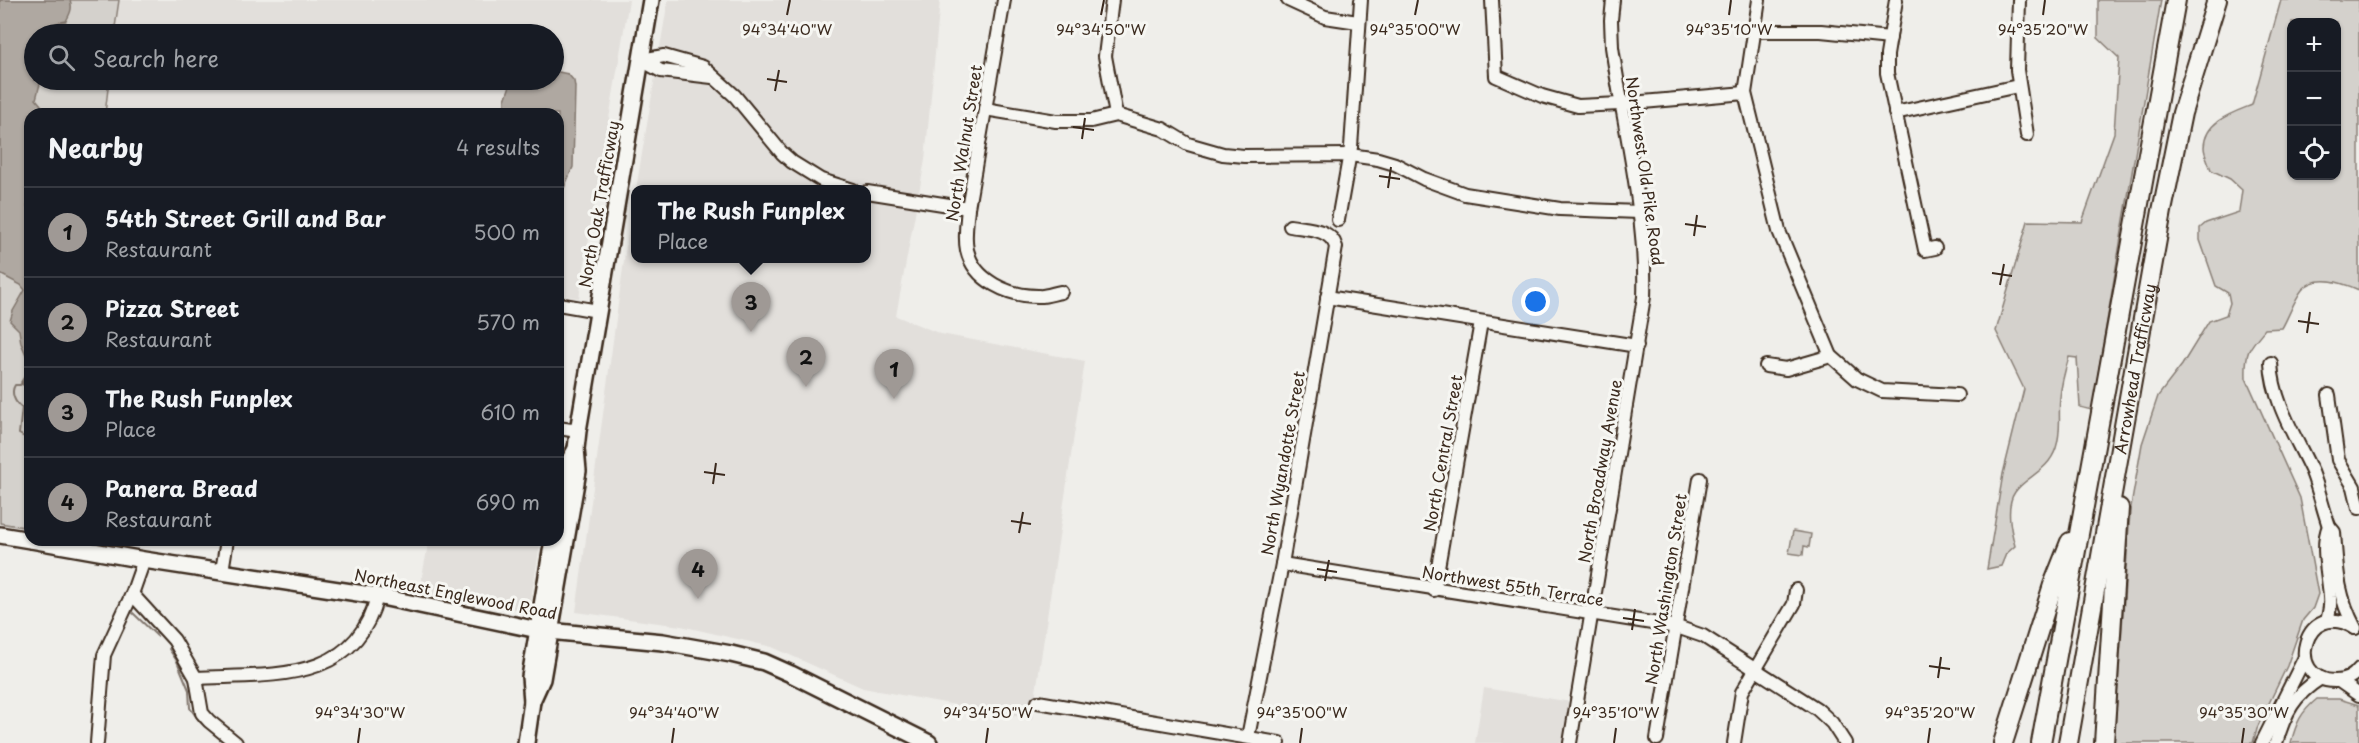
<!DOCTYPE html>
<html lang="en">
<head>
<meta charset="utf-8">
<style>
  body { margin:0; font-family:"Playpen Sans",sans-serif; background:#242831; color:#f1f3f6 }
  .controls { position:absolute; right:18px; top:18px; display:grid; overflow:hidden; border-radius:12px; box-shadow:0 2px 4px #0004 }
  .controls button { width:54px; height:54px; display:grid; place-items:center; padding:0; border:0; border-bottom:2px solid #363941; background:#171b24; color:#f1f3f6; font:30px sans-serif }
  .you { position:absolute; left:1536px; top:302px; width:21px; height:21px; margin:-15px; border:4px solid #fff; border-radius:50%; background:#1a73e8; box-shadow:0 0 0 9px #1a73e833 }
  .badge { display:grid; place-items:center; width:39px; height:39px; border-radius:50%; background:#9f9995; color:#111; font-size:20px; font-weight:700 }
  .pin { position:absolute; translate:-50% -50px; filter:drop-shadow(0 2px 3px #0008) }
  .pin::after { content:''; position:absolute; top:32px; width:21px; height:18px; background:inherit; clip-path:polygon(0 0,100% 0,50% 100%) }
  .popup { position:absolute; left:631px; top:185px; width:240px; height:78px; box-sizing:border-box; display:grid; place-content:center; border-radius:12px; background:#171b24; filter:drop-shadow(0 2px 4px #0005); font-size:20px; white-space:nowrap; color:#9ea1a6 }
  .popup b { font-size:22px; color:#f1f3f6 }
  .popup::after { content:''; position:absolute; left:50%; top:100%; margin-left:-12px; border:12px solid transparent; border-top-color:#171b24 }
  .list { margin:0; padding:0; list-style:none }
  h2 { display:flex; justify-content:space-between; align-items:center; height:78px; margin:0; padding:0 24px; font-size:26px }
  h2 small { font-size:20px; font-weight:400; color:#9ea1a6 }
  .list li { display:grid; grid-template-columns:39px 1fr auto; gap:18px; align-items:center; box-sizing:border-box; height:90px; padding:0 24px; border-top:2px solid #363941 }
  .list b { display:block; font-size:22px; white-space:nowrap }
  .list p { margin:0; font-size:20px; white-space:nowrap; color:#9ea1a6 }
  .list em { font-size:20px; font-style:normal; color:#9ea1a6 }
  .icon { flex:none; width:33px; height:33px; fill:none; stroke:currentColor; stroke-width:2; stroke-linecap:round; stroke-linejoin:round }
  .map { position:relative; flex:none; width:2359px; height:743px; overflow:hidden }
  .search { position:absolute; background:#171b24; box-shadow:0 2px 4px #0004; left:24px; top:24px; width:540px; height:66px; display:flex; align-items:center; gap:15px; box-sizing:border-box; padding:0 21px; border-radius:33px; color:#9ea1a6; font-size:22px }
  .panel { position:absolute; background:#171b24; box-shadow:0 2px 4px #0004; left:24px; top:108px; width:540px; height:438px; border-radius:18px }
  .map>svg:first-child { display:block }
  .built { fill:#e2dfdb }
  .green { fill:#d4d1cc; stroke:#887e75; stroke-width:1.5; fill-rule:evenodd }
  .water { fill:#afa8a1; stroke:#81766d; stroke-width:1.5 }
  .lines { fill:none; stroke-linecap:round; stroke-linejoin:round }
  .stream { stroke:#81766d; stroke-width:2 }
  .minor-casing { stroke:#3b2a1e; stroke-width:16 }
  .major-casing { stroke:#3b2a1e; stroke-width:20 }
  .highway-casing { stroke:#3b2a1e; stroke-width:22 }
  .minor { stroke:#f6f6f2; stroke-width:12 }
  .major { stroke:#f6f6f2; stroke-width:15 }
  .highway { stroke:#f6f6f2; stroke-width:18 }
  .ticks { fill:none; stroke:#3b2a1e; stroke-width:2 }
  .labels { text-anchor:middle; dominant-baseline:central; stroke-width:6; stroke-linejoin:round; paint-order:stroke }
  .street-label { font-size:16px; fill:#3b2a1e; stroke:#f6f6f2 }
  .ticks-label { font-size:15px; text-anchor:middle; fill:#3b2a1e; stroke:#f6f6f2; stroke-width:6; stroke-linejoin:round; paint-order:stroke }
</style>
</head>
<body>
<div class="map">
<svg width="2359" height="743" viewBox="0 0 2359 743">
  <rect width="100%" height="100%" fill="#efeeea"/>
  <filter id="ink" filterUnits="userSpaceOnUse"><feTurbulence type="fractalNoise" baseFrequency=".0167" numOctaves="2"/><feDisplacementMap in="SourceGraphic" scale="12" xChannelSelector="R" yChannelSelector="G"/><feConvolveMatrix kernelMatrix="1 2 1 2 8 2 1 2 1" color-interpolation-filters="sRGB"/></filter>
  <g filter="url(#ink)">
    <g class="built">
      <polygon points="119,0 629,0 579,298 558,295 558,114 105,114 109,80 554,80 554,34 114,34"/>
      <polygon points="668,0 940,0 925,160 896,316 941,334 1085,361 1032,719 863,688 772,647 681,626 576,612 625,253 635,191 636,258 867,258 867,190 636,189"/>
      <polygon points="429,540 541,540 531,599 526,611 419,592"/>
      <polygon points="1484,688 1571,702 1564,743 1475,743"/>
    </g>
    <g class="green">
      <polygon points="0,0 119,0 114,34 34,34 34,80 109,80 105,114 30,114 30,528 0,523"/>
      <path d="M 2098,0 L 2161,0 L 2092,410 L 2080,407 L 2077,358 L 2069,357 C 2065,370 2061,384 2060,398 C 2058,416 2062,429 2056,448 C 2048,472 2026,476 2015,492 C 2005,506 2011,531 2015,546 L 2006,554 L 2001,566 L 1987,569 L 2003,474 L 2024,389 L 1996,331 L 2028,221 L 2082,222 L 2114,133 L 2119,58 L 2098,38 Z"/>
      <path d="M 2281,0 L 2359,0 L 2359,290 C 2343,283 2316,273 2302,290 C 2294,300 2289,316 2282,328 L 2265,329 C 2248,349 2245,352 2246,378 L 2300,498 L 2318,594 L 2313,608 L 2303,620 L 2287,666 L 2257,728 L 2253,743 L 2114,743 L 2130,512 L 2142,444 L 2158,396 L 2182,365 L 2209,321 L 2226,315 L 2230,303 L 2228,293 L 2216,286 L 2200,240 L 2200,228 L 2206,223 L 2239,212 L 2242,190 L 2230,179 L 2211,170 C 2209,163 2204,154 2204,147 C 2205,121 2232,113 2252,105 ZM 2336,22 L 2336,176 L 2292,176 L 2292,22 Z"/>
      <polygon points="1793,531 1811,534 1809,547 1804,546 1803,555 1789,553"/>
      <path d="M 2317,699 L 2339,699 L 2359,705 L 2359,743 L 2291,743 C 2296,723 2301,712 2317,699 Z"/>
    </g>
    <g class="water">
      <path d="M 0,0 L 70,0 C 73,8 70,14 66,21 L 56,23 L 47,34 L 34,34 L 34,80 L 41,80 L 36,99 L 45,110 L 40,114 L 30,114 L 30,193 L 27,206 L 30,212 L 30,381 L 23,385 L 21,382 L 28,371 L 27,357 L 21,343 L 19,330 L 10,321 L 13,311 L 25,290 L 21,285 L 0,274 Z"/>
      <polygon points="554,71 568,74 574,81 575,87 573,167 563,190 558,196 558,114 504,114 505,100 512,80 554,80"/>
    </g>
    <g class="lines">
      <g class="stream">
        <path d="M 24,381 L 20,385 L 15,385 C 10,393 15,403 22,408 L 19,434 L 28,439 L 30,449 L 26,461 L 30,469"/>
        <polyline points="133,613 157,636"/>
        <polyline points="169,649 177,661 189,690 190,708 200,722 226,743"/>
      </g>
      <g class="minor-casing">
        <g id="minor">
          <path d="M 1004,0 L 968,208 C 967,221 964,236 967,250 C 974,281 1009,296 1038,296 C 1045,297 1054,293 1061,292"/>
          <polyline points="1112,0 1105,56 1116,115"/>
          <polyline points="1288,0 1325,17 1358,22"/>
          <polyline points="1492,0 1496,76 1542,96 1578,106 1620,104 1745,93"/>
          <polyline points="1759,0 1745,93 1779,231 1831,356 1857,379 1882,391 1957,395"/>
          <polyline points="1896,0 1887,55 1887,73 1925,250 1935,248"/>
          <polyline points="2019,0 2017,70 2027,135"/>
          <polyline points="1754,31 1821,31 1890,38"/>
          <polyline points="641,60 664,56 703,67 735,96 782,153 792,162 821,180 853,190"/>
          <polyline points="641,60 661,71 712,77"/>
          <polyline points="985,109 1056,121 1091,121 1116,115 1163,129 1188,144 1223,154 1244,156 1350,155 1378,159 1395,164 1424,179 1465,194 1560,209 1639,212"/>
          <polyline points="1895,113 2018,86"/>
          <polyline points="867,192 968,208"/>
          <polyline points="1338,220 1351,147 1361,0"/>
          <polyline points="1327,297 1637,346"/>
          <polyline points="558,304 598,311"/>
          <path d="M 2271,363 C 2273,403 2296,437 2312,472 C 2319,490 2323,509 2329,526 L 2334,532 C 2337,571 2337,594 2355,628"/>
          <polyline points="1766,366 1786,369 1831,356"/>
          <polyline points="2329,395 2338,460 2354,487 2359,508"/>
          <polyline points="558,428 578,431"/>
          <polyline points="1282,564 1677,627 1703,636 1817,709 1832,723 1845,743"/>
          <polyline points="222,571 227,540"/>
          <polyline points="1434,590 1481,322"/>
          <polyline points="132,594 174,640 196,678 202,713 209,721 236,743"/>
          <path d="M 2327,621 C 2329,614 2331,605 2330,597 C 2329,577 2320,545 2329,526"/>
          <path d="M 2355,628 C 2304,596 2283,681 2335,681 C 2345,681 2353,677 2359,669"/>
          <path d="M 196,678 C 268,674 356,685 377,596"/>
          <polyline points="2339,681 2359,695"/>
          <polyline points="1038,702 1279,743"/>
          <path d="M 1248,737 L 1282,564 L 1336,247 C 1331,228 1306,229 1290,226"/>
          <polyline points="1657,739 1700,479"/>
          <polyline points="97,743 104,655 132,594 144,560"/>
          <path d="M 1570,743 L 1644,297 C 1647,215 1624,129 1612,47 L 1611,20 L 1613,0"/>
          <polyline points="1734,743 1742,692 1794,604 1796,590"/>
          <polyline points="2262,743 2305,657"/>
          <path d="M 2276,743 C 2285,712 2294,695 2321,678"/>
        </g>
      </g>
      <g class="major-casing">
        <g id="major">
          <polyline points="558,506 564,469 576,449"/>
          <polyline points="0,535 30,540"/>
          <polyline points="31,540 144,560 377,596 538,630 663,642 731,654 764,662 791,674 929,743"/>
          <polyline points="532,701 542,679 578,471 576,449 578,431 651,0"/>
          <polyline points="526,743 532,701 530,677 553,540"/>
        </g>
      </g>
      <g class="highway-casing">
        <g id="highway">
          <polyline points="2003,743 2053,585 2070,542"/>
          <polyline points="2041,743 2176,0"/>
          <path id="s1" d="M 2068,743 L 2162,211 L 2182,113 L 2217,0"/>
          <polyline points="2104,743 2119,508"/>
        </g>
      </g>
      <use href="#minor" class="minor"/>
      <use href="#major" class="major"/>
      <use href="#highway" class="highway"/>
    </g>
  </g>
  <path class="ticks" d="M 787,15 L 790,0M 1101,15 L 1104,0M 1415,15 L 1418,0M 1729,15 L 1731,0M 2043,15 L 2045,0M 767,79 L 787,82M 775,91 L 779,70M 1073,127 L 1094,130M 1082,139 L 1085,118M 1379,176 L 1400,179M 1388,188 L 1391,167M 1685,224 L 1706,227M 1694,236 L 1697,215M 1992,273 L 2012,276M 2000,285 L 2004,264M 2298,321 L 2319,324M 2307,333 L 2310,312M 704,472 L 725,475M 713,484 L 716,463M 1011,521 L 1031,524M 1019,533 L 1023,512M 1317,569 L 1337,572M 1325,581 L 1329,560M 1623,618 L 1644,621M 1632,630 L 1635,609M 1929,666 L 1950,669M 1938,678 L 1941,657M 358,743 L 360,728M 672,743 L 674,728M 986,743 L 988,728M 1300,743 L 1302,728M 1614,743 L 1616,728M 1928,743 L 1930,728M 2242,743 L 2244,728"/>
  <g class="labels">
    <g class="street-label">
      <text transform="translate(963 143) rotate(-81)">North Walnut Street</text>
      <text transform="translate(1646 171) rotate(82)">Northwest Old Pike Road</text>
      <text transform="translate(598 204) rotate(-80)">North Oak Trafficway</text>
      <text stroke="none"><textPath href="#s1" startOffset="380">Arrowhead Trafficway</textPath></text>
      <text transform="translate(1442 453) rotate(-80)">North Central Street</text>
      <text transform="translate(1282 463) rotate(-80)">North Wyandotte Street</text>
      <text transform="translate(1599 471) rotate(-80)">North Broadway Avenue</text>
      <text transform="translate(1513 585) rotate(9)">Northwest 55th Terrace</text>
      <text transform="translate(1665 589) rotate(-81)">North Washington Street</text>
      <text transform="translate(456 593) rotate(11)">Northeast Englewood Road</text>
    </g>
  </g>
  <g class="ticks-label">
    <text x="1101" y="35">94°34'50"W</text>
    <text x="1415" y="35">94°35'00"W</text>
    <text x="1729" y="35">94°35'10"W</text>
    <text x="787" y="35">94°34'40"W</text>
    <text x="2043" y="35">94°35'20"W</text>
    <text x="360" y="718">94°34'30"W</text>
    <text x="674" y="718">94°34'40"W</text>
    <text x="988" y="718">94°34'50"W</text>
    <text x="1302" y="718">94°35'00"W</text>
    <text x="1616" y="718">94°35'10"W</text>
    <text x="1930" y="718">94°35'20"W</text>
    <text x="2244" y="718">94°35'30"W</text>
  </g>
</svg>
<div class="controls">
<button>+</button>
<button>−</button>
<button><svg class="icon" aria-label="locate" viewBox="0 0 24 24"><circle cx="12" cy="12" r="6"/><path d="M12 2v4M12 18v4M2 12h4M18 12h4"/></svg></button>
</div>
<div class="you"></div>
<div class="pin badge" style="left:894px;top:399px">1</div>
<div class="pin badge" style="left:806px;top:387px">2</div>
<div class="pin badge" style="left:751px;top:332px">3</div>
<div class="popup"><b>The Rush Funplex</b>Place</div>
<div class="pin badge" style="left:698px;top:599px">4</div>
<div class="search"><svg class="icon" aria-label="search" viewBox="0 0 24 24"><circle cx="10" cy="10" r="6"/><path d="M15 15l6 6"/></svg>Search here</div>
<section class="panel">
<h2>Nearby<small>4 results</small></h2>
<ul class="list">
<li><span class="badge">1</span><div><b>54th Street Grill and Bar</b><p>Restaurant</p></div><em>500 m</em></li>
<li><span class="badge">2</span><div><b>Pizza Street</b><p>Restaurant</p></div><em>570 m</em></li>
<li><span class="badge">3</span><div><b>The Rush Funplex</b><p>Place</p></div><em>610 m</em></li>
<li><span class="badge">4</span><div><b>Panera Bread</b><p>Restaurant</p></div><em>690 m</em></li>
</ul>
</section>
</div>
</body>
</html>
